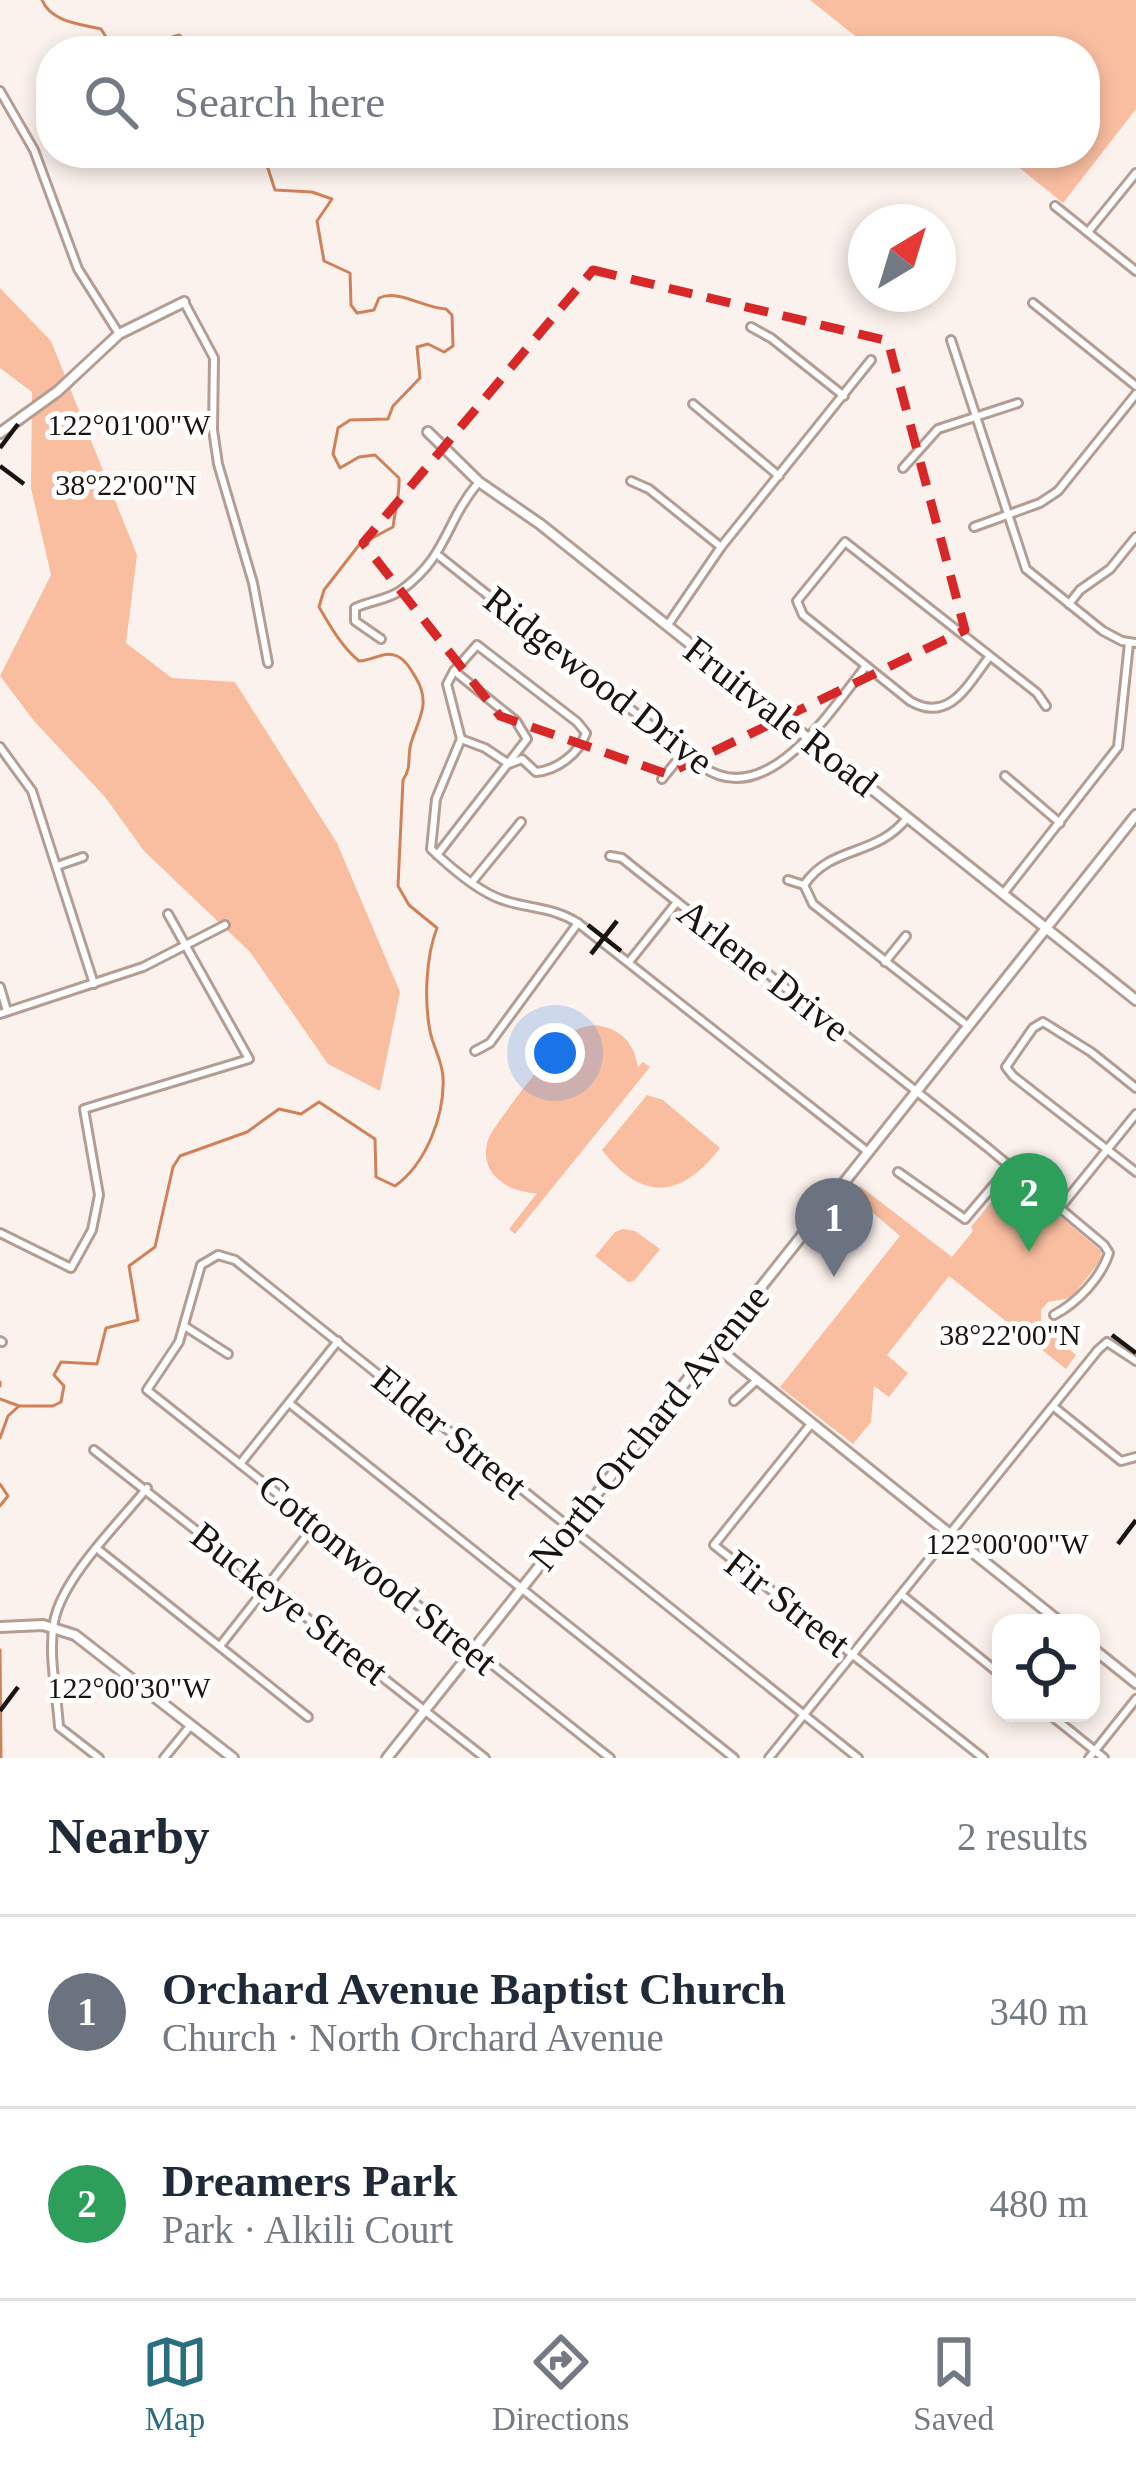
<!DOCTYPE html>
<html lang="en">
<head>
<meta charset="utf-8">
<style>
  body { margin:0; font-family:"Times New Roman",serif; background:#f2f2f3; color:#1f2937 }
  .controls { position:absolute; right:36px; bottom:36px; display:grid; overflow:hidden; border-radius:24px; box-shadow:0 6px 18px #0003 }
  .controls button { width:108px; height:108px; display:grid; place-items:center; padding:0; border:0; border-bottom:3px solid #e0e1e3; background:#fff; color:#1f2937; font:60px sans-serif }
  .compass { position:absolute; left:848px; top:204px; width:108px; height:108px; border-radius:50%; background:#fff; box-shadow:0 6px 18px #0003; rotate:38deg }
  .you { position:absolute; left:555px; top:1053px; width:42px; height:42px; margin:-30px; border:9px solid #fff; border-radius:50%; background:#1a73e8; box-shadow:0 0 0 18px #1a73e833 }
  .badge { display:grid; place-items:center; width:78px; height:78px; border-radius:50%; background:#2a6f7f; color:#fff; font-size:39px; font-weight:700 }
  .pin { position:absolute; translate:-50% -99px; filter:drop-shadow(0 3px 6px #0008) }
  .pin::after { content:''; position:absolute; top:63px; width:42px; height:36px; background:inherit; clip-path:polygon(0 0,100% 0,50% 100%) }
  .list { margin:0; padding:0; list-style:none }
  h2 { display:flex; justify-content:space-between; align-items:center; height:156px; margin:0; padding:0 48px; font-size:51px }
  h2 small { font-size:39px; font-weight:400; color:#747a83 }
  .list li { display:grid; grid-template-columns:78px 1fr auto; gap:36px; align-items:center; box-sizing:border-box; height:192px; padding:0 48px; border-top:3px solid #e0e1e3 }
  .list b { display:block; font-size:45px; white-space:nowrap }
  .list p { margin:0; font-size:39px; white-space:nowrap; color:#747a83 }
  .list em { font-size:39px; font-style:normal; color:#747a83 }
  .icon { flex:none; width:66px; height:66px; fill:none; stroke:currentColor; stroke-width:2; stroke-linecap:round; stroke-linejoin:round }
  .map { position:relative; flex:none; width:1136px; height:1758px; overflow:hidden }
  .search { position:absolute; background:#fff; box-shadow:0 6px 18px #0003; left:36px; right:36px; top:36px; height:132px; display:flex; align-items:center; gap:30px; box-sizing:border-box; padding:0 42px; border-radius:48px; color:#747a83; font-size:45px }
  .sheet { height:540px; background:#fff }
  nav { display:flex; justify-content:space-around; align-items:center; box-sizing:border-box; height:168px; border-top:3px solid #e0e1e3; background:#fff; font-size:33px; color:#747a83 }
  nav a { display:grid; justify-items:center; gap:6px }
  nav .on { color:#2a6f7f }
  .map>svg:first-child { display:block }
  .green { fill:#f9bea0 }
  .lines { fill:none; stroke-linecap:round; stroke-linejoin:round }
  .stream { stroke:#cf8259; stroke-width:3 }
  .minor-casing { stroke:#b49d92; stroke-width:12 }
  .tertiary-casing { stroke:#b49d92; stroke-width:14 }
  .minor { stroke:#fff; stroke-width:6 }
  .tertiary { stroke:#fff; stroke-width:8 }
  .marked { fill:none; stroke:#d62828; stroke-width:9; stroke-dasharray:24 15; stroke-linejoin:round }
  .ticks { fill:none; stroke:#1b130f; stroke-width:4.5 }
  .labels { text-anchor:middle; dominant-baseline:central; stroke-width:10; stroke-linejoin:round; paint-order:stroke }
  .street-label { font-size:39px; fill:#1b130f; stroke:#fff }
  .ticks-label { font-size:30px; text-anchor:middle; fill:#1b130f; stroke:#fff; stroke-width:10; stroke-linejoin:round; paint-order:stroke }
</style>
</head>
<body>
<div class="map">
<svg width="1136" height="1758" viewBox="0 0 1136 1758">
  <rect width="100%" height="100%" fill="#fcf2ed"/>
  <g class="green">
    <polygon points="810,0 1136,0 1136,109 1063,203 1001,153 1085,153 1085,51 874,51"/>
    <polygon points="0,288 51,341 137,555 126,643 172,678 235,682 337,843 400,992 380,1091 328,1064 250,952 144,851 105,797 34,721 0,676 51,575 31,488 32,392 0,368"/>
    <path d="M 595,1025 C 620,1028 634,1042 638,1067 L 643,1062 L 650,1067 L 515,1234 L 509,1229 L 537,1193 C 510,1193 477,1174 488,1140 C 492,1126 556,1046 569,1035 C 576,1028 586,1026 595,1025 Z"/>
    <path d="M 647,1095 L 663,1100 L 720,1148 C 681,1199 642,1202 602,1150 Z"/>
    <polygon points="1010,1179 1018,1181 1101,1251 1100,1261 1071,1298 1048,1302 1041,1310 1041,1326 1076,1355 1066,1369 949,1276 887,1355 908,1373 889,1397 874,1386 871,1422 853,1444 780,1387 900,1236 852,1195 860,1186 952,1257 973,1231 971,1227"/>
    <polygon points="623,1229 635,1231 660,1249 634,1281 628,1282 595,1256 615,1232"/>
  </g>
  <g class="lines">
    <g class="stream">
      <path d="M 42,0 C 51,22 80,24 101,29 L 115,51"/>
      <polyline points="163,51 172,37 179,35 198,51"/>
      <polyline points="0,1382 0,1386"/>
      <polyline points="0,1399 19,1406"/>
      <path d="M 0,1438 L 8,1416 L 19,1406 L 53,1406 L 61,1402 L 64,1386 L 54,1375 L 61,1362 L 97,1364 L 106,1328 L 138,1320 L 129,1266 L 155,1247 L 173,1167 L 180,1156 L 247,1132 L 279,1109 L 301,1114 L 319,1102 L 375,1139 L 376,1177 L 395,1186 C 426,1164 445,1115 443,1077 C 442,1060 433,1047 430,1031 C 424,1000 426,956 437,928 L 409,905 L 398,886 L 403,780 C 412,767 407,758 411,743 C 419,718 431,703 416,678 C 411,670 406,660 397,656 C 384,650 373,661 359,661 C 342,647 330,626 319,607 L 324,590 L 359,545 L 393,527 C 395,511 400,493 399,478 L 375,455 L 359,457 L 340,468 L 333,454 L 338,428 L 350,420 L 388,419 L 393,406 L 420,378 L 417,347 L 428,344 L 444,352 L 453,346 L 452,315 L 446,309 C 423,308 399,289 379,298 L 374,310 L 357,313 L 351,305 L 350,273 L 324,261 L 317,221 L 332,199 L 312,192 L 275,190 L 263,153"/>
      <polyline points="0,1484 8,1496 0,1506"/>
      <polyline points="0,1650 1,1758"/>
    </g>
    <g class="minor-casing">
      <g id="minor">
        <polyline points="0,91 34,150 78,269 119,334"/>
        <polyline points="1055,206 1136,271"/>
        <polyline points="1088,232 1136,173"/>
        <polyline points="184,302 214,358 213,430 218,464 253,583 268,663"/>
        <polyline points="1033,303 1136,386"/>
        <polyline points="751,327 771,338 844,396"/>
        <polyline points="951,340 1026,569 1103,631 1122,641 1136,643"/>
        <polyline points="693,404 779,476"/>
        <polyline points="903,468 938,429 1018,403"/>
        <polyline points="631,481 649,489 721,547"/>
        <polyline points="974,527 1040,503 1058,491 1136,394"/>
        <path d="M 439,556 L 703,767 C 768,812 833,707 866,666"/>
        <polyline points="1069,604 1080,590 1110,569 1136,537"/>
        <polyline points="667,626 721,547 871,360"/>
        <path d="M 381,639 L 355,621 L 355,608 C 369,601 387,600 400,591 C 448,556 444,524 478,483"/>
        <path d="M 990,656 C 968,684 950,724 910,701 L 803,615 L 797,601 L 845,542 L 1037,693 L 1046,706"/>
        <path d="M 454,671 L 477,645 L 577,722 L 586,733 C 579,754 557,770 536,772 L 522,759 L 509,764 L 485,748 L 461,739"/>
        <polyline points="0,747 32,791 94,984"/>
        <polyline points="1005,776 1060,823"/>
        <polyline points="662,779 684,752"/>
        <path d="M 908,817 C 876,858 832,844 804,885 L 813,904 L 968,1026"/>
        <path d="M 437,855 L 527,739 L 516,721 L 454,671 L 447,684 L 461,739 L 436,799 L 431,849 C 451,868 478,892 503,900 C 530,909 553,907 578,923 L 868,1152"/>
        <path d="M 610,856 L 622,858 L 633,867 L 988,1148 L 1104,1245 L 1109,1253 C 1101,1278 1077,1303 1054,1315"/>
        <polyline points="57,866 83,857"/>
        <polyline points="788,880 804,885"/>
        <polyline points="472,882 521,822"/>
        <polyline points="1003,894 1118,747 1129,643"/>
        <polyline points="629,962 677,902"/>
        <polyline points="885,962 906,936"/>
        <polyline points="0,987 7,1011"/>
        <polyline points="0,1014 143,967 225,925"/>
        <polyline points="475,1051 490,1043 578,923"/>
        <polyline points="1136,1088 1091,1052 1043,1022 1033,1028 1006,1067 1013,1076 1136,1172"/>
        <polyline points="898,1172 965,1219 1010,1166"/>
        <polyline points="1059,1209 1136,1114"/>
        <polyline points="0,1233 71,1268 92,1230 99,1195 84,1109 249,1059 168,914"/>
        <polyline points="186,1327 228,1354"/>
        <polyline points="0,1341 2,1342"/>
        <polyline points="734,1401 757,1380"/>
        <polyline points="289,1403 734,1758"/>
        <polyline points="1054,1407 1121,1461 1136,1457"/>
        <polyline points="811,1424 714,1545 983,1758"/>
        <polyline points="94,1450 485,1758"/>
        <polyline points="240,1464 338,1341"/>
        <polyline points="100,1551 308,1717"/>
        <polyline points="902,1595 1001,1675"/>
        <polyline points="220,1646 316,1524"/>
        <polyline points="1048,1713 1104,1758"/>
        <path d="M 99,1758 L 59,1727 C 57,1693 48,1656 54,1622 C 62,1578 119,1523 147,1488"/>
        <polyline points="164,1758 191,1725"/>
        <polyline points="610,1758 147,1390 179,1342 201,1265 218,1255 235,1260 858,1758"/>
        <polyline points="769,1758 1098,1350 1107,1342 1136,1361"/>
        <polyline points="1089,1758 1136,1699"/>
      </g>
    </g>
    <g class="tertiary-casing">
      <g id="tertiary">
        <polyline points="428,432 479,482 540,524 1136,1000"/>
        <polyline points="0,433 58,391 119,334 184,302"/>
        <polyline points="714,1345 1061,1623"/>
        <polyline points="0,1627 43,1625 75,1635 233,1758"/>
        <polyline points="1091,1647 1136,1683"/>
        <polyline points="387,1758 1136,815"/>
      </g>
    </g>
    <use href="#minor" class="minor"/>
    <use href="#tertiary" class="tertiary"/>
  </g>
  <path class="marked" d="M 593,270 L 888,341 L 965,630 L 667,774 L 500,716 L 363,543 Z"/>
  <path class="ticks" d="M 0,448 L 18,424M 0,466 L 24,484M 588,925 L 621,951M 591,954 L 617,921M 1112,1335 L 1136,1353M 1118,1544 L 1136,1520M 0,1711 L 18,1687"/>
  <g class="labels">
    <g class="street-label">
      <text transform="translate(599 680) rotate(38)">Ridgewood Drive</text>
      <text transform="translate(781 716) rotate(38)">Fruitvale Road</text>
      <text transform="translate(764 970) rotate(38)">Arlene Drive</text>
      <text transform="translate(649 1427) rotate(-51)">North Orchard Avenue</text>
      <text transform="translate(450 1432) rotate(39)">Elder Street</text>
      <text transform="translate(378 1574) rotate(39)">Cottonwood Street</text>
      <text transform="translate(290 1603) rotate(38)">Buckeye Street</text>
      <text transform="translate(788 1603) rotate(38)">Fir Street</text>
    </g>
  </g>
  <g class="ticks-label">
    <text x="129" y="435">122°01'00"W</text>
    <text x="126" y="495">38°22'00"N</text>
    <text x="1010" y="1345">38°22'00"N</text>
    <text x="1007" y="1554">122°00'00"W</text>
    <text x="129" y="1698">122°00'30"W</text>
  </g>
</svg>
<div class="controls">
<button><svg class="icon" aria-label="locate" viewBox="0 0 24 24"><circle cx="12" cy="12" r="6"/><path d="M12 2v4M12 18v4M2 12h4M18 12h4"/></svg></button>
</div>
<svg class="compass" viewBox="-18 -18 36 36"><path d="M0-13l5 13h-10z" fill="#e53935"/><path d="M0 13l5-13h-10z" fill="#747a83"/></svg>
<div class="you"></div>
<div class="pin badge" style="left:834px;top:1277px;background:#6b7280">1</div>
<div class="pin badge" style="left:1029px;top:1252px;background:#2e9e5b">2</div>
<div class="search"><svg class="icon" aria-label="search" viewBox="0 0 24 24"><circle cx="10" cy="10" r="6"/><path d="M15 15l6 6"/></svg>Search here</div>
</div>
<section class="sheet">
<h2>Nearby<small>2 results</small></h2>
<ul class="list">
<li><span class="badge" style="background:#6b7280">1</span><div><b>Orchard Avenue Baptist Church</b><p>Church · North Orchard Avenue</p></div><em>340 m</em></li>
<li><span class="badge" style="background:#2e9e5b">2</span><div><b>Dreamers Park</b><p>Park · Alkili Court</p></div><em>480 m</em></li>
</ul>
</section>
<nav>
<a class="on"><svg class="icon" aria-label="map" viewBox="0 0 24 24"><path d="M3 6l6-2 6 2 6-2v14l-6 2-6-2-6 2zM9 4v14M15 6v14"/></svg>Map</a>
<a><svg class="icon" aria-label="directions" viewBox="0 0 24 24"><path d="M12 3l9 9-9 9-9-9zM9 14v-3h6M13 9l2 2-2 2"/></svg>Directions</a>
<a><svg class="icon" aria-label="saved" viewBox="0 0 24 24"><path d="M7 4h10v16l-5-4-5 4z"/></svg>Saved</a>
</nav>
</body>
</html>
